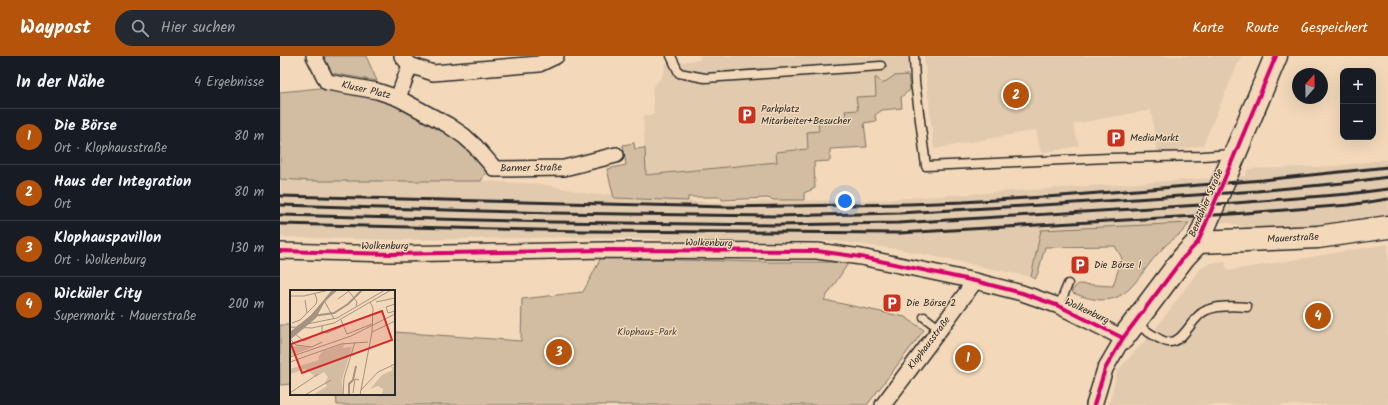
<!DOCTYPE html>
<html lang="de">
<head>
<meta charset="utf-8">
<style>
  body { margin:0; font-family:Kalam,sans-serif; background:#242831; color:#f1f3f6 }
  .controls { position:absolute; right:12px; top:12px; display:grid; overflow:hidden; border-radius:8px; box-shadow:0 4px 16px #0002 }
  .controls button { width:36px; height:36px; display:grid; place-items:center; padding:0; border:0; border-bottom:1px solid #363941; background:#171b24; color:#f1f3f6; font:20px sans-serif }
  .compass { position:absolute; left:1012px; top:12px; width:36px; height:36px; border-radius:50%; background:#171b24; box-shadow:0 4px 16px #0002; rotate:20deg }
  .you { position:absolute; left:565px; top:145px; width:14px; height:14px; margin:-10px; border:3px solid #fff; border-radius:50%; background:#1a73e8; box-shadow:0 0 0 6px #1a73e833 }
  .badge { display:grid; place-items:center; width:26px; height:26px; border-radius:50%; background:#b45309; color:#fff; font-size:13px; font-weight:700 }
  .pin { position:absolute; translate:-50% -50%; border:2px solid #fff; box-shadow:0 1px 4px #0006 }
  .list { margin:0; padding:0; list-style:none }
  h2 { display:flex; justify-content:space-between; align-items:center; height:52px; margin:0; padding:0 16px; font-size:17px }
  h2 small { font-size:13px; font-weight:400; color:#9ea1a6 }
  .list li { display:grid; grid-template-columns:26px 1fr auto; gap:12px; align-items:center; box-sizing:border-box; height:56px; padding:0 16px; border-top:1px solid #363941 }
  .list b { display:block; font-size:15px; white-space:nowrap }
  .list p { margin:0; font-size:13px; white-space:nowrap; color:#9ea1a6 }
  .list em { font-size:13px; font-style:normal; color:#9ea1a6 }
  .icon { flex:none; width:22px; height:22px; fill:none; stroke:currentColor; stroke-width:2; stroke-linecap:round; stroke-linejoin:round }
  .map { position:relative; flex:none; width:1108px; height:349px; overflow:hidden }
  header { display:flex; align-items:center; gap:24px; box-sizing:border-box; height:56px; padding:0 20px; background:#b45309; color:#fff }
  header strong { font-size:19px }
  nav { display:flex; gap:22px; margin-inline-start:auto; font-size:14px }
  .search { width:280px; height:36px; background:#242831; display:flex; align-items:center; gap:10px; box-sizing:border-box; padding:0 14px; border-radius:22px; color:#9ea1a6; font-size:15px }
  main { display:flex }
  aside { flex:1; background:#171b24 }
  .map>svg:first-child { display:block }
  .built { fill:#e2caae }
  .green { fill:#d2bda2; stroke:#7e7466 }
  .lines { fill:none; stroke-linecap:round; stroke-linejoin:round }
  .lane-casing { stroke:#2b2b2b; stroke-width:11 }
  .street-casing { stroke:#2b2b2b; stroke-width:18 }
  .secondary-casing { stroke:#2b2b2b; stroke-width:25 }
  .lane { stroke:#f3d9ba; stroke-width:8 }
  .street { stroke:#f3d9ba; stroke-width:15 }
  .secondary { stroke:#f3d9ba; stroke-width:22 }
  .rail { stroke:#2b2b2b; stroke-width:3 }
  .cycleway-casing { stroke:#f3d9ba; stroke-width:6 }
  .cycleway { stroke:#d6006c; stroke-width:4 }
  .labels { text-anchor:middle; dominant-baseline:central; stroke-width:3; stroke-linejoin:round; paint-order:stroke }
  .street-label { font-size:10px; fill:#2b2b2b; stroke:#f3d9ba }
  .poi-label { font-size:10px; fill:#2b2b2b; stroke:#f3d9ba; text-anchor:start }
  .park-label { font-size:10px; fill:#4c4843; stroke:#f3d9ba }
  .inset-river { fill:none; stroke:#a49481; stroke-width:2 }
  .inset-road { fill:none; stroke:#a39381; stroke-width:1 }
  .view { fill:#d62828; fill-opacity:0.15; stroke:#d62828; stroke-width:2 }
  .inset-edge { fill:none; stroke:#2b2b2b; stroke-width:2 }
</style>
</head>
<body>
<header>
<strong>Waypost</strong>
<div class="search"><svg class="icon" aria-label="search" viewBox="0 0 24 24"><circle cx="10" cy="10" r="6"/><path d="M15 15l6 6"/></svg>Hier suchen</div>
<nav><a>Karte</a><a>Route</a><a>Gespeichert</a></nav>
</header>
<main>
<aside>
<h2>In der Nähe<small>4 Ergebnisse</small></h2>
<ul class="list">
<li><span class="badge">1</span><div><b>Die Börse</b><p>Ort · Klophausstraße</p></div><em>80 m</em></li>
<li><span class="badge">2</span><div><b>Haus der Integration</b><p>Ort</p></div><em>80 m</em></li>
<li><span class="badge">3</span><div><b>Klophauspavillon</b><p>Ort · Wolkenburg</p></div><em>130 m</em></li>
<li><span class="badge">4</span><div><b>Wicküler City</b><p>Supermarkt · Mauerstraße</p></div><em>200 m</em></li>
</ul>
</aside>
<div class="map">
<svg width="1108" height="349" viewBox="0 0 1108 349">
  <rect width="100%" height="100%" fill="#f3d9ba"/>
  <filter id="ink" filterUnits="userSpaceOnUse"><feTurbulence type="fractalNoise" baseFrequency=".025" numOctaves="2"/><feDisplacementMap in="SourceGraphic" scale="8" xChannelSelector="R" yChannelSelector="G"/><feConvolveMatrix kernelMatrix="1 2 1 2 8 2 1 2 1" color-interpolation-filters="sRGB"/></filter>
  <g filter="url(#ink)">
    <g class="built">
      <polygon points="420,0 628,0 629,11 627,12 628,19 614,20 602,28 597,22 596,40 578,54 566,60 563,64 550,64 539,75 528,93 497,96 497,106 366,119 363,60 374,58 372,32 382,21 385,13 384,8 420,4"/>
      <polygon points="644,0 961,0 923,89 877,98 871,54 793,68 799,90 761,97 756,74 654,93"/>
      <polygon points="1108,103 1108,160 1028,172 966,172 947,166 762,174 751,221 623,194 556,185 444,185 303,181 116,184 0,181 0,123 32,125 201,125 262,128 316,139 333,138 334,143 431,146 596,144 965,120 968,113 1058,110"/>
      <polygon points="1108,188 1108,349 829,349 837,315 874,275 919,214 930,207 945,206 947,215"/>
    </g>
    <g class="green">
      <polygon points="43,0 86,0 97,25 51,17"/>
      <polygon points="628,19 630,34 621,41 622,52 602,54 595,59 596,65 584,67 587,91 550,93 550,105 534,106 535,132 524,137 524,144 494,144 487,142 442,144 441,141 408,141 408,145 334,142 327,113 346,109 343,89 354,87 355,93 365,92 366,119 497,106 496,96 528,93 527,76 539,75 538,63 549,61 550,64 563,64 566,60 565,55 578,54 576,41 596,40 595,22 597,22 602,28 614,20"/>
      <polygon points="51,27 103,43 133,57 181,85 199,106 206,116 201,125 32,125 0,123 0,36 40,32"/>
      <path d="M 909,167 C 903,179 891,183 883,192 C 852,224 848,259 793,237 L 792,234 L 798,228 L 833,230 L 842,202 L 835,190 L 765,191 L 758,217 L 755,223 L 751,221 L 761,174 Z"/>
      <polygon points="321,202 484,206 569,206 544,244 625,261 644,274 587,349 57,349 56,338 114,338 114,276 241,285 242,243 303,236"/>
      <polygon points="0,269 11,269 11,328 0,329"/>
    </g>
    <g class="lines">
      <g class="lane-casing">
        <g id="lane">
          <polyline points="391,0 399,17 425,22 601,10"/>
          <polyline points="634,0 635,26 646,110 829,102 923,100 952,98"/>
          <polyline points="779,250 788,228"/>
          <polyline points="644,261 660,273"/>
          <path d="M 856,268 C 863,272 881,286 888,286 C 904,288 912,259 927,254 C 939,249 955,250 967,251"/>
        </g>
      </g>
      <g class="street-casing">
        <g id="street">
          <polyline points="34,0 47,26 97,35 118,42 168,69 184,80 195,90 215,113 284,112 336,99"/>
          <polyline points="122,0 130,9 153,17 259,8 276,0"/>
          <polyline points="118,42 130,9"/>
          <polyline points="0,195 111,198 326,194 537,195 581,201 695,225 742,237 779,250 843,282 825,313 814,349"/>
          <polyline points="603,349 660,273 695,225"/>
        </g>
      </g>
      <g class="secondary-casing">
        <g id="secondary">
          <polyline points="918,186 1038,181 1108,171"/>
          <polyline points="843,282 904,201 918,186 996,0"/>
        </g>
      </g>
      <use href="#lane" class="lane"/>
      <use href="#street" class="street"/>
      <use href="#secondary" class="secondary"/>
      <g class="rail">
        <polyline points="0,140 447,151 630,148 683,146 781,140 983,124 1108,111"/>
        <polyline points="0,149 272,157 497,160 619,157 779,148 977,135 1063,127 1108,121"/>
        <polyline points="0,159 272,166 496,169 618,167 955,147 1068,138 1108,133"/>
        <polyline points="0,168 303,175 619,177 952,158 1069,149 1108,143"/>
      </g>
      <g class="cycleway-casing">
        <g id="cycleway">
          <polyline points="0,195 111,198 326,194 537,195 581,201 695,225 742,237 779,250 843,282"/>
          <polyline points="814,349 825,313 843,282 904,201 918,186 996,0"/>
        </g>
      </g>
      <use href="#cycleway" class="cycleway"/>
    </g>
  </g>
  <defs>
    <g id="parking-square" transform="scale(1)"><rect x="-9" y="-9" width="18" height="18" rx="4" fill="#c8321e" stroke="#f3d9ba"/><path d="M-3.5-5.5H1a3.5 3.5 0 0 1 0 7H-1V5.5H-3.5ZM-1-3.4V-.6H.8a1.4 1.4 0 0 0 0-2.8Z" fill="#fff"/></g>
  </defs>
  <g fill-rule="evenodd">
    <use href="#parking-square" x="467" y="59"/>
    <use href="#parking-square" x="836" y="82"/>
    <use href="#parking-square" x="800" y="209"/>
    <use href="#parking-square" x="612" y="247"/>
  </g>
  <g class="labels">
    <g class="street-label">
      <text transform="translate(86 34) rotate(13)">Kluser Platz</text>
      <text transform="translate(251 112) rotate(-1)">Barmer Straße</text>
      <text transform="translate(926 147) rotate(-67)">Bendahler Straße</text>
      <text transform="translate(1013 182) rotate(-3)">Mauerstraße</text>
      <text transform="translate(429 187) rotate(1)">Wolkenburg</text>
      <text x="105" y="190">Wolkenburg</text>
      <text transform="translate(807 255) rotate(25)">Wolkenburg</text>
      <text transform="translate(649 287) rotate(-53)">Klophausstraße</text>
    </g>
    <g class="poi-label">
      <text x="481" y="53">Parkplatz<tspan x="481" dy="12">Mitarbeiter+Besucher</tspan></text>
      <text x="850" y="82">MediaMarkt</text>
      <text x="814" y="209">Die Börse 1</text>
      <text x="626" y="247">Die Börse 2</text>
    </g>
    <g class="park-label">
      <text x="367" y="276">Klophaus-Park</text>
    </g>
  </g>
  <g transform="translate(10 234)">
    <rect width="105" height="105" fill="#f3d9ba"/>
    <path d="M 54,54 L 53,58 L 62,57 L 52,89 L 53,105 L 23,105 L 37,96 L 35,93 L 38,87 L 34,82 L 26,87 L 15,79 L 0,84 L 0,79 L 29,70 L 28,67 L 33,61 ZM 5,56 L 21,57 L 21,58 L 0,66 L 0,58 ZM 101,77 L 105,77 L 105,105 L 92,105 L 93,99 L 88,96 L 80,99 L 92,85 L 103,80 Z" fill="#d2bda2"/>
    <path d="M 42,0 L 48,0 L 35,11 L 26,28 L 0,50 L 0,42 L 21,25 Z" fill="#a49481"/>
    <path class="inset-river" d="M 23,26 L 44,23 L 58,14 L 72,0M 59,105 L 59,94 L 63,90 L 66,76"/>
    <path class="inset-road" d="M 58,0 L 67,12 L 66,16M 0,6 L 14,6 L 39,0M 48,9 L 59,1M 15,10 L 17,23M 35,12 L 44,29M 86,12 L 105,8M 105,14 L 96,17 L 98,23 L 105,21M 51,30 L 57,44 L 82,34M 2,33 L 10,30 L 26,14 L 27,10 L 25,4M 7,36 L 47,28 L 95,0M 0,37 L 22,38 L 44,33 L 101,0M 1,41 L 14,51 L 32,42 L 32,36M 32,41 L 37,43 L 51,37M 82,42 L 105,31M 0,46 L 22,27 L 45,0M 1,50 L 6,55 L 22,57 L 32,52M 0,67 L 61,46 L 105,24M 0,72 L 51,54 L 78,52M 71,100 L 88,82 L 105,74M 0,103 L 28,84M 63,103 L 65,89 L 69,90M 15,105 L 41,90M 53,105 L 54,88 L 65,52M 70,105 L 82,42 L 83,18 L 80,12"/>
    <path class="view" d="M 92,21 L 102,50 L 12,83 L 1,54 Z"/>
    <rect width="105" height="105" class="inset-edge"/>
  </g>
</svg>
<div class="controls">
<button>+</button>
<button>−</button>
</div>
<svg class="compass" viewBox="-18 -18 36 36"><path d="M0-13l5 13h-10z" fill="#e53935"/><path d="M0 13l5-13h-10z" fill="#9ea1a6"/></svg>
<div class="you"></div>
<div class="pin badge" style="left:688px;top:302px">1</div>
<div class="pin badge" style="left:736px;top:39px">2</div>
<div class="pin badge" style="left:279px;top:296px">3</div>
<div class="pin badge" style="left:1038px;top:260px">4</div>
</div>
</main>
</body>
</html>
